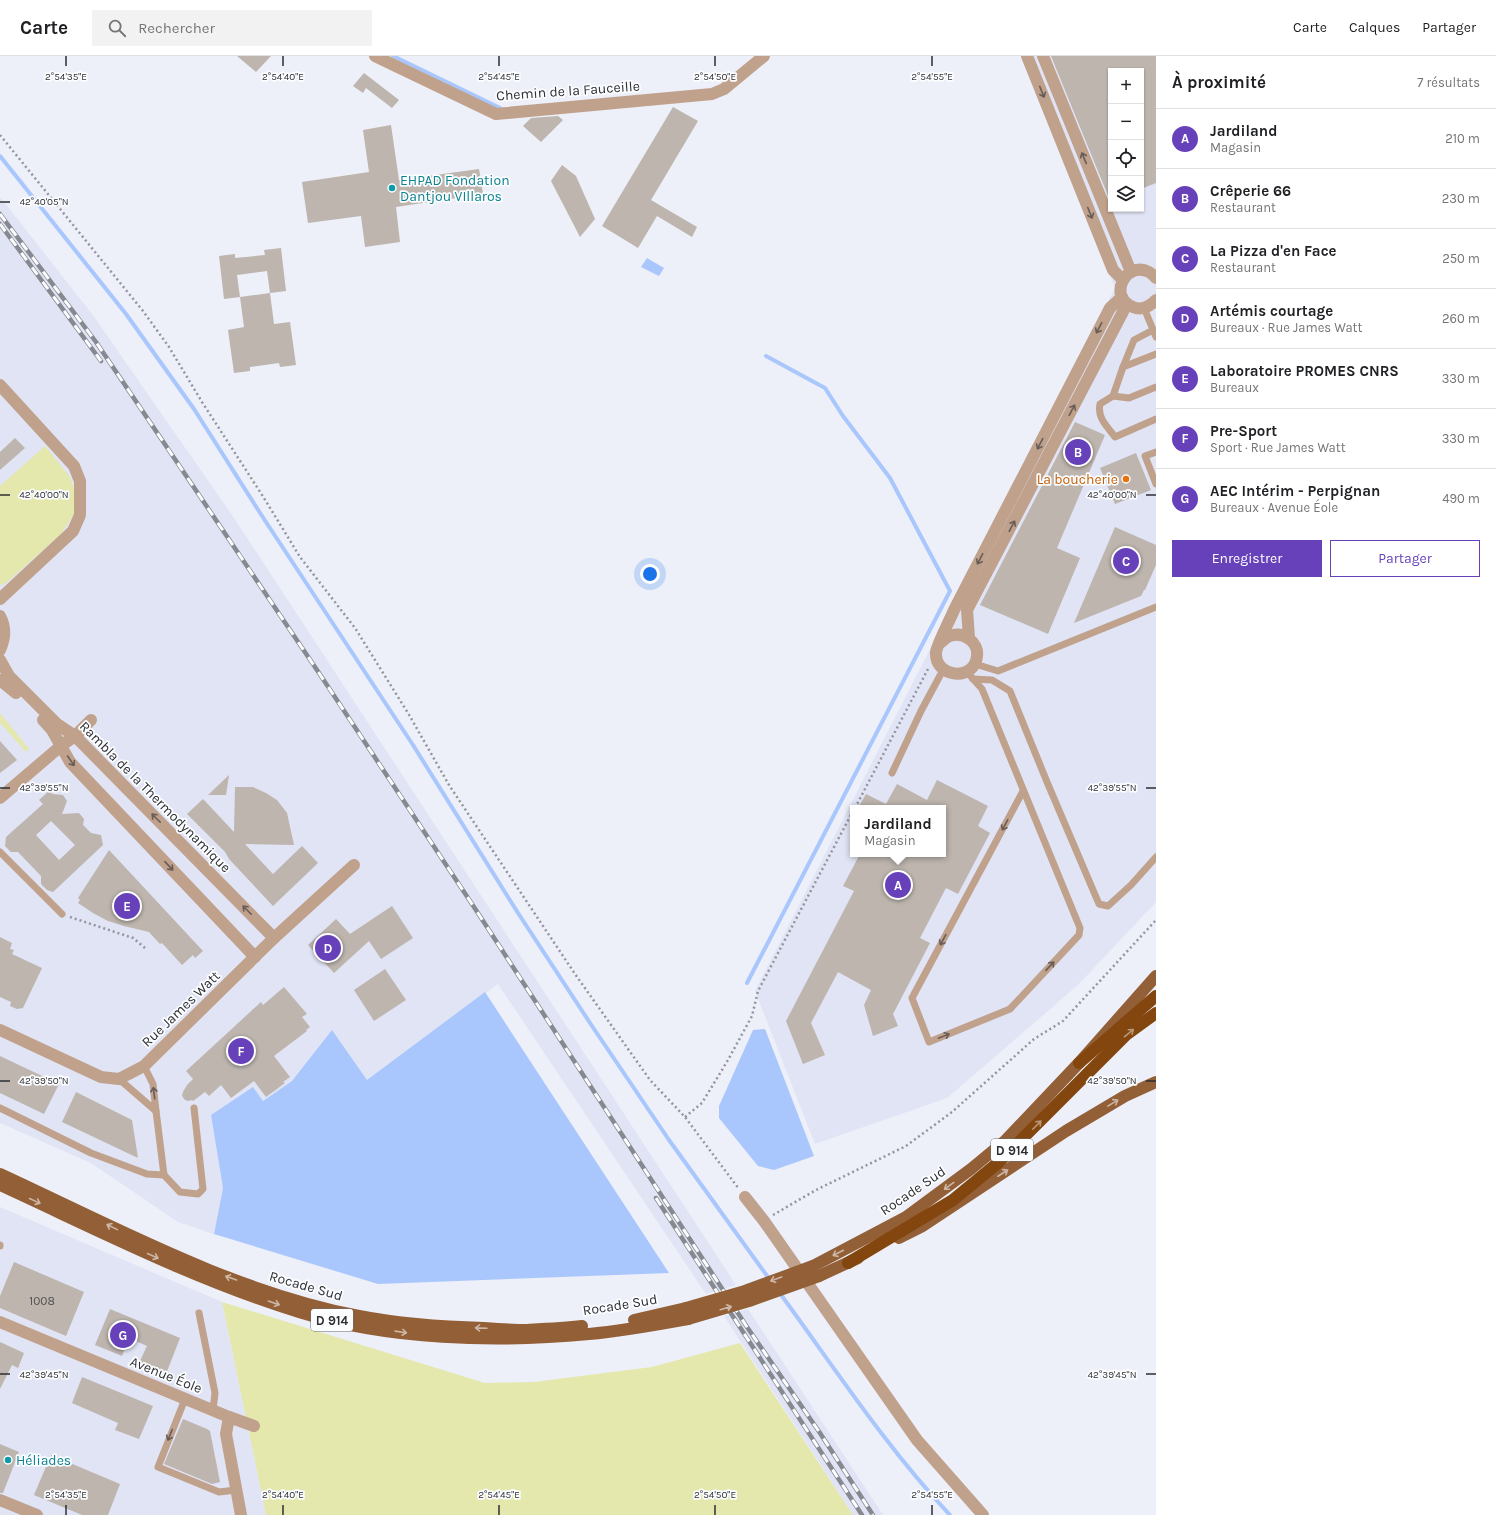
<!DOCTYPE html>
<html lang="fr">
<head>
<meta charset="utf-8">
<style>
  body { margin:0; font-family:Karla,sans-serif; background:#f2f2f2; color:#202124 }
  .controls { position:absolute; right:12px; top:12px; display:grid; overflow:hidden; border-radius:0px; box-shadow:0 1px 3px #0004 }
  .controls button { width:36px; height:36px; display:grid; place-items:center; padding:0; border:0; border-bottom:1px solid #e0e0e0; background:#fff; color:#202124; font:20px sans-serif }
  .you { position:absolute; left:650px; top:518px; width:14px; height:14px; margin:-10px; border:3px solid #fff; border-radius:50%; background:#1a73e8; box-shadow:0 0 0 6px #1a73e833 }
  .badge { display:grid; place-items:center; width:26px; height:26px; border-radius:50%; background:#6741b9; color:#fff; font-size:13px; font-weight:700 }
  .pin { position:absolute; translate:-50% -50%; border:2px solid #fff; box-shadow:0 1px 4px #0006 }
  .popup { position:absolute; left:850px; top:749px; width:96px; height:52px; box-sizing:border-box; display:grid; place-content:center; border-radius:0px; background:#fff; filter:drop-shadow(0 1px 3px #0005); font-size:13px; white-space:nowrap; color:#757577 }
  .popup b { font-size:15px; color:#202124 }
  .popup::after { content:''; position:absolute; left:50%; top:100%; margin-left:-8px; border:8px solid transparent; border-top-color:#fff }
  .list { margin:0; padding:0; list-style:none }
  h2 { display:flex; justify-content:space-between; align-items:center; height:52px; margin:0; padding:0 16px; font-size:17px }
  h2 small { font-size:13px; font-weight:400; color:#757577 }
  .list li { display:grid; grid-template-columns:26px 1fr auto; gap:12px; align-items:center; box-sizing:border-box; height:60px; padding:0 16px; border-top:1px solid #e0e0e0 }
  .list b { display:block; font-size:15px; white-space:nowrap }
  .list p { margin:0; font-size:13px; white-space:nowrap; color:#757577 }
  .list em { font-size:13px; font-style:normal; color:#757577 }
  .actions { display:flex; gap:8px; padding:12px 16px }
  .actions a { flex:1; padding:9px 0; border:1px solid #6741b9; border-radius:0px; text-align:center; font-size:14px; color:#6741b9 }
  .actions .main { background:#6741b9; color:#fff }
  .icon { flex:none; width:22px; height:22px; fill:none; stroke:currentColor; stroke-width:2; stroke-linecap:round; stroke-linejoin:round }
  .map { position:relative; flex:none; width:1156px; height:1459px; overflow:hidden }
  header { display:flex; align-items:center; gap:24px; box-sizing:border-box; height:56px; padding:0 20px; background:#fff; border-bottom:1px solid #e0e0e0 }
  header strong { font-size:19px }
  nav { display:flex; gap:22px; margin-inline-start:auto; font-size:14px }
  .search { width:280px; height:36px; background:#f2f2f2; display:flex; align-items:center; gap:10px; box-sizing:border-box; padding:0 14px; border-radius:0px; color:#757577; font-size:15px }
  main { display:flex }
  aside { flex:1; background:#fff }
  .map>svg:first-child { display:block }
  .built { fill:#e0e4f5; fill-rule:evenodd }
  .green { fill:#e4e8ad }
  .water { fill:#a9c7fd }
  .lines { fill:none; stroke-linecap:round; stroke-linejoin:round }
  .stream { stroke:#a9c7fd; stroke-width:4 }
  .building { fill:#bdb5ae; fill-rule:evenodd }
  .path { stroke:#93959c; stroke-width:2.5; stroke-dasharray:2 3; stroke-linecap:butt }
  .lane { stroke:#c0a18c; stroke-width:7 }
  .street { stroke:#c0a18c; stroke-width:12 }
  .primary { stroke:#935f36; stroke-width:12 }
  .highway { stroke:#82460e; stroke-width:12 }
  .rail-casing { stroke:#878990; stroke-width:4.5 }
  .rail { stroke:#fcfdff; stroke-width:3; stroke-dasharray:9; stroke-linecap:butt }
  .primary-bridge { stroke:#935f36; stroke-width:12 }
  .oneway { stroke:#685d57 }
  .oneway2 { stroke:#b9987a }
  .oneway3 { stroke:#cdb6a5 }
  .ticks { fill:none; stroke:#2e2f33; stroke-width:1.5 }
  .culture-dot { fill:#0f9aa8; stroke:#fcfdff; stroke-width:1.5 }
  .food-dot { fill:#e8710a; stroke:#fcfdff; stroke-width:1.5 }
  .labels { text-anchor:middle; dominant-baseline:central; stroke-width:3.5; stroke-linejoin:round; paint-order:stroke }
  .number-label { font-size:12px; fill:#525052 }
  .shield { fill:#fcfdff; stroke:#6c6d70; stroke-width:1 }
  .shield-label { font-size:13px; font-weight:bold; fill:#2e2f33 }
  .street-label { font-size:14px; fill:#2e2f33; stroke:#fcfdff }
  .culture-label { font-size:14px; fill:#0d838f; stroke:#fcfdff; text-anchor:start }
  .food-label { font-size:14px; fill:#c56008; stroke:#fcfdff; text-anchor:end }
  .ticks-label { font-size:10px; text-anchor:middle; fill:#2e2f33; stroke:#fcfdff; stroke-width:3.5; stroke-linejoin:round; paint-order:stroke }
</style>
</head>
<body>
<header>
<strong>Carte</strong>
<div class="search"><svg class="icon" aria-label="search" viewBox="0 0 24 24"><circle cx="10" cy="10" r="6"/><path d="M15 15l6 6"/></svg>Rechercher</div>
<nav><a>Carte</a><a>Calques</a><a>Partager</a></nav>
</header>
<main>
<div class="map">
<svg width="1156" height="1459" viewBox="0 0 1156 1459">
  <rect width="100%" height="100%" fill="#edeff9"/>
  <g class="built">
    <path d="M 1023,0 L 1156,0 L 1156,846 L 1078,929 L 947,1042 L 815,1088 L 755,935 L 1115,232 ZM 1111,15 L 1141,15 L 1141,153 L 1111,153 ZM 853,752 L 943,752 L 943,798 L 853,798 Z"/>
    <polygon points="0,141 92,258 232,459 736,1229 706,1238 498,928 367,1025 332,975 292,1025 263,1045 253,1032 211,1059 223,1132 214,1178 178,1166 91,1107 0,1067"/>
    <polygon points="0,1151 222,1246 266,1459 0,1459"/>
    <polygon points="748,1253 883,1459 853,1459 724,1260"/>
  </g>
  <g class="green">
    <polygon points="45,390 70,421 76,438 74,458 61,478 6,527 0,529 0,430"/>
    <polygon points="0,657 29,693 26,696 0,667"/>
    <polygon points="222,1246 485,1327 534,1326 652,1311 740,1287 853,1459 266,1459"/>
  </g>
  <g class="water">
    <polygon points="647,202 664,212 659,220 641,211"/>
    <polygon points="485,936 669,1217 378,1228 214,1178 223,1132 211,1059 253,1031 263,1045 292,1025 332,974 367,1024"/>
    <polygon points="765,973 814,1100 774,1114 758,1110 719,1062 719,1050 753,974"/>
  </g>
  <g class="lines">
    <g class="stream">
      <polyline points="393,0 500,52"/>
      <polyline points="0,100 126,258 194,353 262,460 413,689 518,857 592,970 669,1084 770,1224"/>
      <polyline points="747,927 950,535 890,422 843,360 825,332 766,300"/>
      <path d="M 779,1236 C 834,1311 886,1391 950,1459"/>
    </g>
  </g>
  <g class="building">
    <polygon points="237,0 271,0 256,16"/>
    <polygon points="1051,0 1156,0 1156,127 1141,133 1141,15 1111,15 1111,147"/>
    <polygon points="364,17 399,44 392,52 366,32 363,37 353,30"/>
    <polygon points="673,51 698,65 651,144 697,171 692,181 657,160 638,192 602,170"/>
    <polygon points="558,60 563,64 541,86 523,70 531,62"/>
    <polygon points="391,69 399,124 479,113 483,138 396,151 400,186 365,191 361,160 308,167 302,126 369,116 363,74"/>
    <polygon points="562,109 576,120 595,163 580,181 551,125"/>
    <polygon points="281,192 286,235 270,237 267,215 237,219 240,241 224,243 219,200 235,198 235,202 265,199 264,194"/>
    <polygon points="270,237 274,268 290,266 296,309 280,311 279,307 250,311 250,315 234,317 228,274 244,271 240,241"/>
    <polygon points="1075,366 1105,379 1057,492 1080,502 1048,578 980,549"/>
    <polygon points="15,382 25,392 0,414 0,396"/>
    <polygon points="1136,397 1151,434 1115,448 1100,412"/>
    <polygon points="1115,471 1156,489 1156,509 1145,534 1144,534 1141,540 1074,567"/>
    <polygon points="0,685 17,704 0,717"/>
    <polygon points="229,719 226,739 208,739"/>
    <polygon points="937,724 988,750 978,770 990,777 958,838 946,832 920,882 930,887 893,958 898,970 873,980 864,949 871,934 838,916 811,967 825,999 803,1008 786,965 854,835 843,830 860,798 943,798 943,752 858,752 866,738 886,748 897,728 927,744"/>
    <polygon points="235,731 253,731 266,737 277,744 287,757 294,789 245,788 273,818 302,790 318,807 273,850 229,803 225,796 187,758 203,743 234,776"/>
    <path d="M 50,734 L 52,738 L 63,739 L 67,745 L 62,758 L 79,757 L 84,763 L 83,769 L 91,777 L 101,779 L 103,789 L 53,836 L 47,834 L 41,828 L 41,820 L 18,796 L 11,796 L 5,790 L 6,781 L 43,748 L 39,744 ZM 51,765 L 75,789 L 59,804 L 36,779 Z"/>
    <polygon points="109,794 203,895 195,902 193,899 182,909 162,887 160,888 149,876 124,870 108,865 93,857 78,847 80,844 78,842"/>
    <polygon points="392,850 413,882 381,903 369,885 334,917 308,889 336,863 350,878"/>
    <polygon points="0,881 12,887 10,893 14,894 12,898 42,912 23,952 17,953 10,950 11,946 0,941"/>
    <polygon points="385,913 406,944 374,965 354,934"/>
    <polygon points="284,931 307,958 302,961 310,971 306,974 307,975 274,1000 290,1021 283,1026 285,1027 266,1041 254,1025 231,1042 221,1029 209,1040 205,1036 193,1045 192,1044 188,1045 185,1044 182,1040 183,1036 187,1029 193,1023 186,1015 261,946 263,949"/>
    <polygon points="0,1000 59,1028 44,1058 0,1037"/>
    <polygon points="76,1036 132,1064 138,1102 62,1066"/>
    <polygon points="14,1206 84,1236 66,1280 0,1252 0,1240"/>
    <polygon points="110,1253 180,1282 166,1318 139,1307 147,1290 129,1282 122,1300 95,1289"/>
    <polygon points="0,1286 24,1297 18,1312 12,1309 0,1333"/>
    <polygon points="82,1321 153,1350 139,1383 115,1374 118,1367 72,1347"/>
    <polygon points="183,1363 207,1373 210,1375 220,1426 212,1428 164,1408"/>
    <polygon points="0,1388 19,1396 3,1437 0,1437"/>
    <polygon points="51,1399 120,1428 108,1459 82,1459 34,1439"/>
  </g>
  <g class="lines">
    <g class="path">
      <polyline points="0,79 143,255 169,291 202,346 264,442 300,501 355,572 408,657 449,729 575,918 650,1024 685,1061 739,1133"/>
      <polyline points="855,752 928,613"/>
      <polyline points="70,861 133,882 145,892"/>
      <polyline points="685,1061 702,1047 728,1004 752,960 758,935 853,755"/>
      <polyline points="773,1159 816,1134 906,1090 952,1056 1034,983 1063,965 1156,864"/>
    </g>
    <g class="lane">
      <polyline points="1144,252 1156,281"/>
      <polyline points="1123,311 1134,284 1153,274"/>
      <path d="M 1156,331 L 1129,342 L 1113,340 L 1100,348 C 1097,362 1107,370 1115,381 L 1156,363"/>
      <polyline points="1113,340 1123,311 1156,298"/>
      <polyline points="1156,396 1145,400 1156,428"/>
      <polyline points="975,608 998,615 1156,551"/>
      <polyline points="967,616 982,633 1080,872 1079,879 1010,953 929,986 912,942 1023,735"/>
      <polyline points="973,623 992,624 1010,635 1047,726 1099,848 1108,850 1131,829 1156,801"/>
      <polyline points="892,717 921,655 943,614"/>
      <polyline points="0,796 62,858"/>
      <polyline points="119,1023 156,1055 153,1028 144,1010"/>
      <polyline points="0,1052 91,1097 147,1118 164,1119"/>
      <polyline points="156,1055 164,1119 180,1136 198,1138 203,1133 194,1052"/>
      <polyline points="0,1189 0,1190"/>
      <polyline points="199,1257 215,1337 213,1354"/>
      <polyline points="185,1343 158,1411 219,1436 236,1434"/>
    </g>
    <g class="street">
      <polyline points="375,0 496,58 712,38 724,33 764,0"/>
      <polyline points="1027,0 1113,214 1123,224"/>
      <polyline points="1043,0 1131,216"/>
      <path d="M 1156,222 C 1154,220 1151,217 1149,216 C 1126,204 1107,241 1133,251 C 1142,255 1150,250 1156,244"/>
      <polyline points="0,329 74,410 80,425 80,459 73,475 0,543"/>
      <path d="M 0,560 C 6,571 5,583 0,594"/>
      <polyline points="969,582 967,554 1127,248"/>
      <path d="M 940,587 C 943,585 946,581 950,580 C 963,575 979,586 977,600 C 975,626 934,622 936,596 C 938,586 950,564 954,554 L 1110,252 L 1122,241"/>
      <polyline points="0,604 9,620 57,668 75,680 274,882"/>
      <polyline points="0,624 16,637"/>
      <polyline points="43,664 52,674 70,706 255,901"/>
      <polyline points="0,742 62,689 75,680 91,664"/>
      <polyline points="0,974 101,1021 119,1023 144,1010 274,882 354,809"/>
      <polyline points="745,1141 764,1165 917,1384 983,1459"/>
      <polyline points="0,1266 229,1361 254,1370"/>
      <polyline points="229,1361 226,1378 241,1459"/>
      <polyline points="0,1444 37,1459"/>
    </g>
    <g class="primary">
      <path d="M 0,1118 C 115,1171 233,1236 359,1260 C 400,1268 442,1271 484,1272 C 498,1273 513,1274 527,1274 C 545,1273 564,1272 582,1270"/>
      <path d="M 0,1129 C 98,1174 195,1224 299,1256 C 389,1284 495,1287 589,1278 C 622,1275 655,1269 688,1263"/>
      <polyline points="899,1182 921,1171 1066,1075 1125,1040 1156,1026"/>
      <polyline points="813,1210 906,1161 971,1113 1006,1084 1079,1007 1156,920"/>
      <polyline points="819,1220 858,1202"/>
      <polyline points="634,1264 686,1252"/>
    </g>
    <g class="highway">
      <polyline points="1079,1007 1156,940"/>
      <polyline points="848,1207 953,1144 999,1106 1126,979 1156,957"/>
    </g>
    <g class="rail-casing">
      <g id="rail">
        <polyline points="0,158 96,286 319,617 474,851 747,1271 820,1377 873,1459"/>
        <polyline points="0,168 101,305"/>
        <polyline points="656,1142 862,1459"/>
      </g>
    </g>
    <use href="#rail" class="rail"/>
    <g class="primary-bridge">
      <polyline points="686,1252 745,1235 813,1210"/>
      <polyline points="688,1263 749,1245 819,1220"/>
    </g>
  </g>
  <defs><path id="oneway-shaft" d="M-6 0H5M1.5-3L5.5 0L1.5 3" fill="none" stroke-width="1.6" stroke-linecap="round" stroke-linejoin="round"/></defs>
  <g class="oneway">
    <use href="#oneway-shaft" transform="translate(1042 36) rotate(68)"/>
    <use href="#oneway-shaft" transform="translate(1084 102) rotate(-112)"/>
    <use href="#oneway-shaft" transform="translate(1090 157) rotate(68)"/>
    <use href="#oneway-shaft" transform="translate(1099 272) rotate(117)"/>
    <use href="#oneway-shaft" transform="translate(1072 354) rotate(-62)"/>
    <use href="#oneway-shaft" transform="translate(1040 388) rotate(117)"/>
    <use href="#oneway-shaft" transform="translate(1012 470) rotate(-62)"/>
    <use href="#oneway-shaft" transform="translate(980 503) rotate(117)"/>
    <use href="#oneway-shaft" transform="translate(71 705) rotate(56)"/>
    <use href="#oneway-shaft" transform="translate(156 762) rotate(-135)"/>
    <use href="#oneway-shaft" transform="translate(1005 769) rotate(118)"/>
    <use href="#oneway-shaft" transform="translate(169 810) rotate(47)"/>
    <use href="#oneway-shaft" transform="translate(247 854) rotate(-135)"/>
    <use href="#oneway-shaft" transform="translate(943 884) rotate(118)"/>
    <use href="#oneway-shaft" transform="translate(1050 910) rotate(-47)"/>
    <use href="#oneway-shaft" transform="translate(944 980) rotate(-22)"/>
    <use href="#oneway-shaft" transform="translate(154 1037) rotate(-97)"/>
    <use href="#oneway-shaft" transform="translate(170 1379) rotate(112)"/>
  </g>
  <g class="oneway2">
    <use href="#oneway-shaft" transform="translate(1129 977) rotate(-39)"/>
    <use href="#oneway-shaft" transform="translate(1037 1069) rotate(-45)"/>
  </g>
  <g class="oneway3">
    <use href="#oneway-shaft" transform="translate(1113 1047) rotate(-31)"/>
    <use href="#oneway-shaft" transform="translate(1003 1117) rotate(-33)"/>
    <use href="#oneway-shaft" transform="translate(949 1130) rotate(144)"/>
    <use href="#oneway-shaft" transform="translate(35 1145) rotate(25)"/>
    <use href="#oneway-shaft" transform="translate(112 1171) rotate(-154)"/>
    <use href="#oneway-shaft" transform="translate(838 1197) rotate(153)"/>
    <use href="#oneway-shaft" transform="translate(153 1200) rotate(24)"/>
    <use href="#oneway-shaft" transform="translate(231 1222) rotate(-161)"/>
    <use href="#oneway-shaft" transform="translate(776 1223) rotate(160)"/>
    <use href="#oneway-shaft" transform="translate(274 1247) rotate(19)"/>
    <use href="#oneway-shaft" transform="translate(726 1252) rotate(-16)"/>
    <use href="#oneway-shaft" transform="translate(481 1272) rotate(-178)"/>
    <use href="#oneway-shaft" transform="translate(401 1276) rotate(8)"/>
  </g>
  <path class="ticks" d="M 66,0 L 66,10M 283,0 L 283,10M 499,0 L 499,10M 715,0 L 715,10M 932,0 L 932,10M 0,146 L 10,146M 0,439 L 10,439M 1146,439 L 1156,439M 0,732 L 10,732M 1146,732 L 1156,732M 0,1025 L 10,1025M 1146,1025 L 1156,1025M 0,1318 L 10,1318M 1146,1318 L 1156,1318M 66,1449 L 66,1459M 283,1449 L 283,1459M 499,1449 L 499,1459M 715,1449 L 715,1459M 932,1449 L 932,1459"/>
  <g class="culture-dot">
    <circle cx="392" cy="132" r="4"/>
    <circle cx="8" cy="1404" r="4"/>
  </g>
  <circle class="food-dot" cx="1126" cy="423" r="4"/>
  <g class="labels">
    <g class="number-label">
      <text x="42" y="1245">1008</text>
    </g>
    <g class="shield">
      <rect x="991" y="1083" width="42" height="22" rx="3"/>
      <rect x="311" y="1253" width="42" height="22" rx="3"/>
    </g>
    <g class="shield-label">
      <text x="1012" y="1094">D 914</text>
      <text x="332" y="1264">D 914</text>
    </g>
    <g class="street-label">
      <text transform="translate(568 35) rotate(-4)">Chemin de la Fauceille</text>
      <text transform="translate(155 741) rotate(45)">Rambla de la Thermodynamique</text>
      <text transform="translate(181 953) rotate(-44)">Rue James Watt</text>
      <text transform="translate(913 1135) rotate(-34)">Rocade Sud</text>
      <text transform="translate(306 1230) rotate(16)">Rocade Sud</text>
      <text transform="translate(620 1249) rotate(-9)">Rocade Sud</text>
      <text transform="translate(166 1319) rotate(22)">Avenue Éole</text>
    </g>
    <g class="culture-label">
      <text x="400" y="124">EHPAD Fondation<tspan x="400" dy="16">Dantjou VIllaros</tspan></text>
      <text x="16" y="1404">Héliades</text>
    </g>
    <g class="food-label">
      <text x="1118" y="423">La boucherie</text>
    </g>
  </g>
  <g class="ticks-label">
    <text x="66" y="24">2°54'35"E</text>
    <text x="283" y="24">2°54'40"E</text>
    <text x="499" y="24">2°54'45"E</text>
    <text x="715" y="24">2°54'50"E</text>
    <text x="932" y="24">2°54'55"E</text>
    <text x="44" y="149">42°40'05"N</text>
    <text x="44" y="442">42°40'00"N</text>
    <text x="1112" y="442">42°40'00"N</text>
    <text x="44" y="735">42°39'55"N</text>
    <text x="1112" y="735">42°39'55"N</text>
    <text x="44" y="1028">42°39'50"N</text>
    <text x="1112" y="1028">42°39'50"N</text>
    <text x="44" y="1322">42°39'45"N</text>
    <text x="1112" y="1322">42°39'45"N</text>
    <text x="66" y="1442">2°54'35"E</text>
    <text x="283" y="1442">2°54'40"E</text>
    <text x="499" y="1442">2°54'45"E</text>
    <text x="715" y="1442">2°54'50"E</text>
    <text x="932" y="1442">2°54'55"E</text>
  </g>
</svg>
<div class="controls">
<button>+</button>
<button>−</button>
<button><svg class="icon" aria-label="locate" viewBox="0 0 24 24"><circle cx="12" cy="12" r="6"/><path d="M12 2v4M12 18v4M2 12h4M18 12h4"/></svg></button>
<button><svg class="icon" aria-label="layers" viewBox="0 0 24 24"><path d="M12 4l9 5-9 5-9-5zM3 14l9 5 9-5"/></svg></button>
</div>
<div class="you"></div>
<div class="pin badge" style="left:898px;top:829px">A</div>
<div class="popup"><b>Jardiland</b>Magasin</div>
<div class="pin badge" style="left:1078px;top:396px">B</div>
<div class="pin badge" style="left:1126px;top:505px">C</div>
<div class="pin badge" style="left:328px;top:892px">D</div>
<div class="pin badge" style="left:127px;top:850px">E</div>
<div class="pin badge" style="left:241px;top:995px">F</div>
<div class="pin badge" style="left:123px;top:1279px">G</div>
</div>
<aside>
<h2>À proximité<small>7 résultats</small></h2>
<ul class="list">
<li><span class="badge">A</span><div><b>Jardiland</b><p>Magasin</p></div><em>210 m</em></li>
<li><span class="badge">B</span><div><b>Crêperie 66</b><p>Restaurant</p></div><em>230 m</em></li>
<li><span class="badge">C</span><div><b>La Pizza d'en Face</b><p>Restaurant</p></div><em>250 m</em></li>
<li><span class="badge">D</span><div><b>Artémis courtage</b><p>Bureaux · Rue James Watt</p></div><em>260 m</em></li>
<li><span class="badge">E</span><div><b>Laboratoire PROMES CNRS</b><p>Bureaux</p></div><em>330 m</em></li>
<li><span class="badge">F</span><div><b>Pre-Sport</b><p>Sport · Rue James Watt</p></div><em>330 m</em></li>
<li><span class="badge">G</span><div><b>AEC Intérim - Perpignan</b><p>Bureaux · Avenue Éole</p></div><em>490 m</em></li>
</ul>
<div class="actions"><a class="main">Enregistrer</a><a>Partager</a></div>
</aside>
</main>
</body>
</html>
